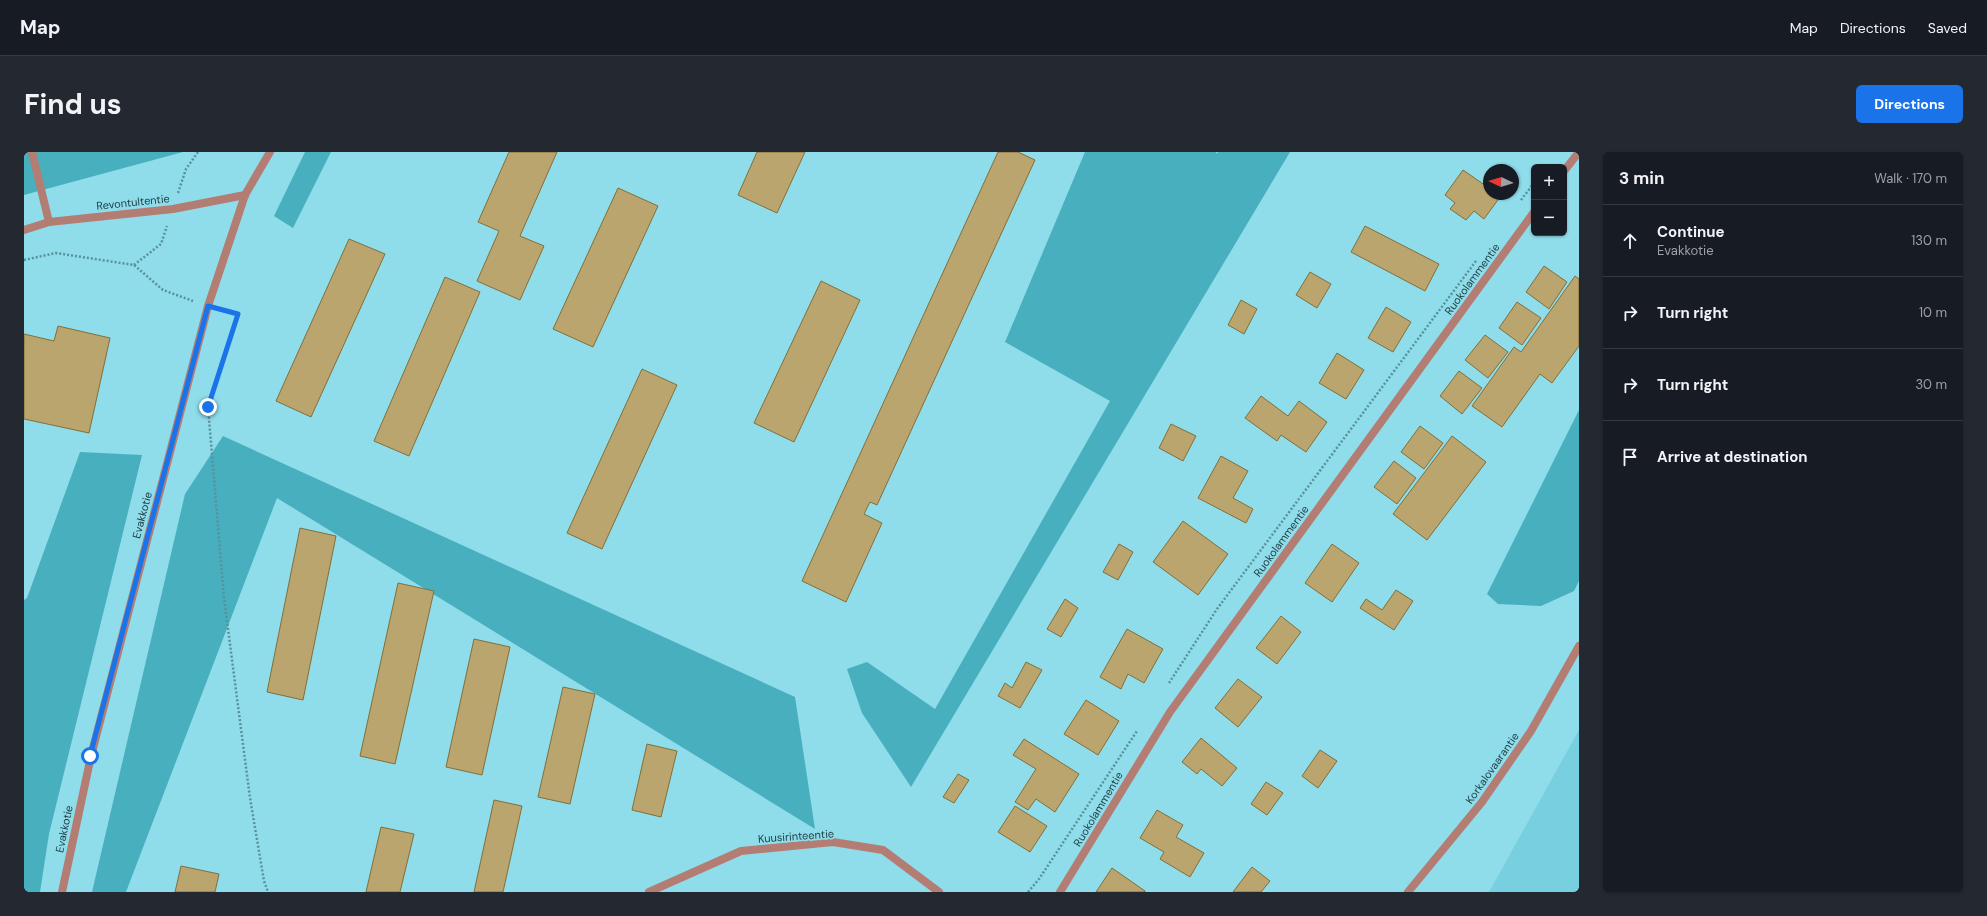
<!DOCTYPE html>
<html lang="en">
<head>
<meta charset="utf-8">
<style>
  body { margin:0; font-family:"DM Sans",sans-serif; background:#242831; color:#f1f3f6 }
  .controls { position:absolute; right:12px; top:12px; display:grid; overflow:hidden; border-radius:6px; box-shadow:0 1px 3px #0004 }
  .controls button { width:36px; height:36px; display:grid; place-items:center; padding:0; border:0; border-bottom:1px solid #363941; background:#171b24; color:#f1f3f6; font:20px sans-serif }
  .compass { position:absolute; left:1459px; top:12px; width:36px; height:36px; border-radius:50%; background:#171b24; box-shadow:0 1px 3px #0004; rotate:274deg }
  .stop { position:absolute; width:12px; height:12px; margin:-9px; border:3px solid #1a73e8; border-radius:50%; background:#fff }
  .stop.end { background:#1a73e8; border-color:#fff; box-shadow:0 1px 4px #0008 }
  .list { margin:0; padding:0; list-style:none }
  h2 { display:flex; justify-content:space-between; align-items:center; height:52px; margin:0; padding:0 16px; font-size:17px }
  h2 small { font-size:13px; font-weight:400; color:#9ea1a6 }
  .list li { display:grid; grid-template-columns:26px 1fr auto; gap:12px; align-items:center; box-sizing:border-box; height:72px; padding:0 16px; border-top:1px solid #363941 }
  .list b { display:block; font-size:15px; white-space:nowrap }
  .list p { margin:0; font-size:13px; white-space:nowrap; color:#9ea1a6 }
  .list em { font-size:13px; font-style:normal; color:#9ea1a6 }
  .icon { flex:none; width:22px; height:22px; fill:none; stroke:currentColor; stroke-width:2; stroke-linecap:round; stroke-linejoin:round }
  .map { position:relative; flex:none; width:1555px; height:740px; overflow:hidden; border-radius:6px }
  header { display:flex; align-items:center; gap:24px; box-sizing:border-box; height:56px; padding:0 20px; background:#171b24; border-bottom:1px solid #363941 }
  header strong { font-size:19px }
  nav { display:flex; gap:22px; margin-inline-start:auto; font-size:14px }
  .intro { display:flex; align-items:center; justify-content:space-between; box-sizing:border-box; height:96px; padding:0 24px }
  h1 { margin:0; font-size:28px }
  .button { padding:10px 18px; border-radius:6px; background:#1a73e8; color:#fff; font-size:14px; font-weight:700 }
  main { display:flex; gap:24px; padding:0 24px }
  aside { flex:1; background:#171b24; border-radius:6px; box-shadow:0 1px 3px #0004 }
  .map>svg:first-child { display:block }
  .built { fill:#78cfdf }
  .forest { fill:#48afbf }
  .building { fill:#b9a56d; stroke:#836f38 }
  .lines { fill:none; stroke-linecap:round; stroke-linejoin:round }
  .path { stroke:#59919b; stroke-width:2.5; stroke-dasharray:2 2; stroke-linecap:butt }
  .minor { stroke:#b47d74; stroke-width:8 }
  .tertiary { stroke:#b47d74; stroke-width:8 }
  .route { stroke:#1a73e8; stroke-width:5 }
  .labels { text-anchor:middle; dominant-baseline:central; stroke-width:3.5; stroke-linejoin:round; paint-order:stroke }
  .street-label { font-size:11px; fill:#1c3c41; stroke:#8fdcea }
</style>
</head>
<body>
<header>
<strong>Map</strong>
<nav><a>Map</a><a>Directions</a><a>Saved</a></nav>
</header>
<div class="intro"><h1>Find us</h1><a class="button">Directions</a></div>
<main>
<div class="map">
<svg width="1555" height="740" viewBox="0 0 1555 740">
  <rect width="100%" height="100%" fill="#8fdcea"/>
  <polygon class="built" points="1555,578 1555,740 1465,740"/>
  <g class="forest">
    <polygon points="0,0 159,0 0,43"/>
    <polygon points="281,0 307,0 269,76 250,64"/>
    <polygon points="1061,0 1192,0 1193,2 1194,0 1266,0 887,635 838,561 823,517 843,510 911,557 1086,249 981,190"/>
    <polygon points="1555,258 1555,429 1550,439 1517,454 1474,452 1463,442"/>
    <polygon points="199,284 771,545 791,677 253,346 102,740 68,740 161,342"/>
    <polygon points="56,300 118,303 25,682 16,740 0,740 0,448 3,446"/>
  </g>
  <g class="building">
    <polygon points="485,0 533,0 496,84 520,94 496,148 453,129 475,79 454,70"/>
    <polygon points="733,0 781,0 753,61 714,43"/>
    <polygon points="974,0 994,0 1011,8 853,353 846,350 840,362 858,371 822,450 778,429"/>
    <polygon points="1439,18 1465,36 1465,42 1473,42 1476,45 1460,67 1450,59 1442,68 1426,57 1431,51 1421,43"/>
    <polygon points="594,36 634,54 569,195 529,177"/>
    <polygon points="1341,74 1415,112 1401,139 1327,100"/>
    <polygon points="325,87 361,102 287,265 252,249"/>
    <polygon points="1520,114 1543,130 1525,157 1502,140"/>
    <polygon points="1286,120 1307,132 1293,156 1272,143"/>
    <polygon points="1551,124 1555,127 1555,194 1528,231 1516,222 1478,275 1448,254 1490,195 1497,200"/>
    <polygon points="421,125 456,140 385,304 350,289"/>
    <polygon points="797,129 836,148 770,290 730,271"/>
    <polygon points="1217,148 1233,157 1220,182 1204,173"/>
    <polygon points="1493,150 1517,166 1498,193 1475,176"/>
    <polygon points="1362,155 1387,170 1369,200 1344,186"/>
    <polygon points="34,174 86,186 65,281 0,267 0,182 30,189"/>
    <polygon points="1461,183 1484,200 1464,226 1441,208"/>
    <polygon points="1313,201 1340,218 1322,247 1295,231"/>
    <polygon points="618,217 653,233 578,397 543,381"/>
    <polygon points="1435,219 1458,236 1438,262 1416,244"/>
    <polygon points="1237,244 1264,264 1275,249 1303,270 1282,300 1257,283 1253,289 1221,266"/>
    <polygon points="1147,272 1172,284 1159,309 1135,296"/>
    <polygon points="1396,274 1419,291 1400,317 1377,300"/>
    <polygon points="1428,284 1462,310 1403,388 1369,362"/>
    <polygon points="1197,304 1224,319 1209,346 1229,357 1222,371 1174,346"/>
    <polygon points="1370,309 1392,326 1373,352 1350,335"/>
    <polygon points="1159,369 1204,402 1174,443 1129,410"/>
    <polygon points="276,376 312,384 279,548 243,540"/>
    <polygon points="1095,392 1109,400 1094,428 1079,420"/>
    <polygon points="1308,392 1335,411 1308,450 1281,431"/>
    <polygon points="374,431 410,439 371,612 336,604"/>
    <polygon points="1372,438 1389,449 1370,478 1336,456 1342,447 1358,458"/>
    <polygon points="1041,447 1054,456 1037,485 1023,477"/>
    <polygon points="1257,464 1277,480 1253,512 1232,496"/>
    <polygon points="1103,477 1139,497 1120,531 1104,522 1097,537 1076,525"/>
    <polygon points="450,487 486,495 458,623 422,615"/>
    <polygon points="1002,510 1018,518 996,556 974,544 981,531 988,536"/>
    <polygon points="1214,527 1238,545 1214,575 1191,556"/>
    <polygon points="539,535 571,542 546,652 514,645"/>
    <polygon points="1062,548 1095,569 1074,603 1040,582"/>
    <polygon points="1177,586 1213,616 1198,634 1177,617 1173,622 1158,610"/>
    <polygon points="1000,587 1055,622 1031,660 1012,647 1004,658 991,650 1012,617 989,603"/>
    <polygon points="623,592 653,599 637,665 608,658"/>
    <polygon points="1296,598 1313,609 1294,636 1278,624"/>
    <polygon points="934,622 945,628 930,651 919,645"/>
    <polygon points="1242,630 1259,641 1243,663 1227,652"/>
    <polygon points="470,648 498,654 479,740 450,740"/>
    <polygon points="991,654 1023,674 1006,700 974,680"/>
    <polygon points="1133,658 1159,673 1152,685 1180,701 1166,725 1136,707 1140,700 1116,686"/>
    <polygon points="357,675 390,682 376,740 342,740"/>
    <polygon points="157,714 195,722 191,740 151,740"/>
    <polygon points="1228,715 1246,729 1237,740 1209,740"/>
    <polygon points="1088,716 1121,739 1121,740 1072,740"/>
  </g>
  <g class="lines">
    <g class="path">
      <polyline points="154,41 162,17 174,0"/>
      <polyline points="1497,48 1510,31"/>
      <polyline points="0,108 32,101 110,113 139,138 169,149"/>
      <polyline points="110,113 137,92 143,74"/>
      <polyline points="198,158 214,162 184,255 200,446 226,646 240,729 244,740"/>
      <polyline points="1145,531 1193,457 1452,109"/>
      <polyline points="1004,740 1015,727 1113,579"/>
    </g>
    <g class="minor">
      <polyline points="8,0 25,70"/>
      <polyline points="1540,19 1555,0"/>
      <polyline points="625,740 717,699 809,690 859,698 915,740"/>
      <polyline points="1036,740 1146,560 1510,60"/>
    </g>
    <g class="tertiary">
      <polyline points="0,78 25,70 149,57 221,43"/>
      <polyline points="38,740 67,604 184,154 221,43 246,0"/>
      <polyline points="1384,740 1458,650 1507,579 1555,494"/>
    </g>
  </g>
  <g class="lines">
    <polyline class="route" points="66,604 184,154 214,162 184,255"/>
  </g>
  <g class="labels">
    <g class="street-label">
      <text transform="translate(109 50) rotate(-6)">Revontultentie</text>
      <text transform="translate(1448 127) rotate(-54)">Ruokolammentie</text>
      <text transform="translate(118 363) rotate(-75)">Evakkotie</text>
      <text transform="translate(1257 389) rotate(-54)">Ruokolammentie</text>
      <text transform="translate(1468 616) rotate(-55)">Korkalovaarantie</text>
      <text transform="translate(1074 657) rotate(-59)">Ruokolammentie</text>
      <text transform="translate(40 677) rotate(-78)">Evakkotie</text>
      <text transform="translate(772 684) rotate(-4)">Kuusirinteentie</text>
    </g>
  </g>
</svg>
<div class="controls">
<button>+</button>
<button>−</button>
</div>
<svg class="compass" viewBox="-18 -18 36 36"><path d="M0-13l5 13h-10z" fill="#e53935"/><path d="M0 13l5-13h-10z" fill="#9ea1a6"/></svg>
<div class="stop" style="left:66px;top:604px"></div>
<div class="stop end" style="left:184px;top:255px"></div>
</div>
<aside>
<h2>3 min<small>Walk · 170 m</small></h2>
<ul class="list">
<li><svg class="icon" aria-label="ahead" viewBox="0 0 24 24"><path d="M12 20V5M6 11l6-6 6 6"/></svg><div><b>Continue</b><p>Evakkotie</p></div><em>130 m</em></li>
<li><svg class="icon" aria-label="right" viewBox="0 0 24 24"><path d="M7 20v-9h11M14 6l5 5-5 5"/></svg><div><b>Turn right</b></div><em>10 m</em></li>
<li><svg class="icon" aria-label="right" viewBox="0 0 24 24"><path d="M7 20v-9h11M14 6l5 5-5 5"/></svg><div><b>Turn right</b></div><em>30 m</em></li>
<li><svg class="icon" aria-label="arrive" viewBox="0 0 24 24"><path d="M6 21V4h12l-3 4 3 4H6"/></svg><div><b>Arrive at destination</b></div></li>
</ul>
</aside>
</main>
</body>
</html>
